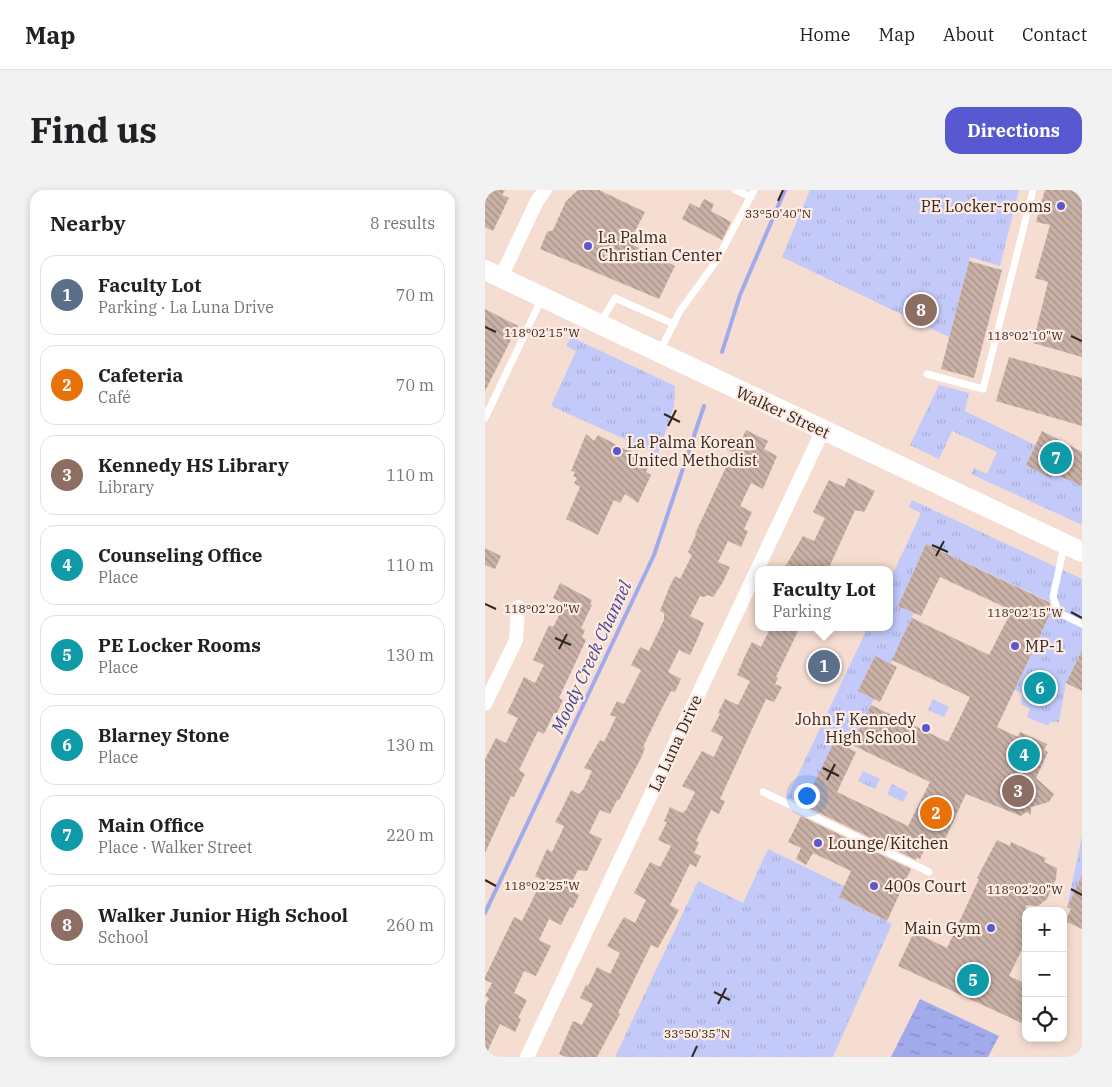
<!DOCTYPE html>
<html lang="en">
<head>
<meta charset="utf-8">
<style>
  body { margin:0; font-family:"IBM Plex Serif",serif; background:#f2f2f2; color:#202124 }
  .controls { position:absolute; right:15px; bottom:15px; display:grid; overflow:hidden; border-radius:10px; box-shadow:0 2px 8px #0003 }
  .controls button { width:45px; height:45px; display:grid; place-items:center; padding:0; border:0; border-bottom:1px solid #e0e0e0; background:#fff; color:#202124; font:25px sans-serif }
  .you { position:absolute; left:321px; top:605px; width:18px; height:18px; margin:-12px; border:4px solid #fff; border-radius:50%; background:#1a73e8; box-shadow:0 0 0 8px #1a73e833 }
  .badge { display:grid; place-items:center; width:32px; height:32px; border-radius:50%; background:#5859d0; color:#fff; font-size:16px; font-weight:700 }
  .pin { position:absolute; translate:-50% -50%; border:2px solid #fff; box-shadow:0 1px 5px #0006 }
  .popup { position:absolute; left:270px; top:376px; width:138px; height:65px; box-sizing:border-box; display:grid; place-content:center; border-radius:10px; background:#fff; filter:drop-shadow(0 1px 4px #0005); font-size:16px; white-space:nowrap; color:#757577 }
  .popup b { font-size:19px; color:#202124 }
  .popup::after { content:''; position:absolute; left:50%; top:100%; margin-left:-10px; border:10px solid transparent; border-top-color:#fff }
  .list { margin:0; padding:0; list-style:none }
  h2 { display:flex; justify-content:space-between; align-items:center; height:65px; margin:0; padding:0 20px; font-size:21px }
  h2 small { font-size:16px; font-weight:400; color:#757577 }
  .list li { display:grid; grid-template-columns:32px 1fr auto; gap:15px; align-items:center; box-sizing:border-box; height:80px; margin:0 10px 10px; padding:0 10px; border:1px solid #e0e0e0; border-radius:15px }
  .list b { display:block; font-size:19px; white-space:nowrap }
  .list p { margin:0; font-size:16px; white-space:nowrap; color:#757577 }
  .list em { font-size:16px; font-style:normal; color:#757577 }
  .icon { flex:none; width:28px; height:28px; fill:none; stroke:currentColor; stroke-width:2; stroke-linecap:round; stroke-linejoin:round }
  .map { position:relative; flex:none; width:597px; height:867px; overflow:hidden; border-radius:15px }
  header { display:flex; align-items:center; gap:30px; box-sizing:border-box; height:70px; padding:0 25px; background:#fff; border-bottom:1px solid #e0e0e0 }
  header strong { font-size:24px }
  nav { display:flex; gap:28px; margin-inline-start:auto; font-size:18px }
  .intro { display:flex; align-items:center; justify-content:space-between; box-sizing:border-box; height:120px; padding:0 30px }
  h1 { margin:0; font-size:35px }
  .button { padding:12px 22px; border-radius:15px; background:#5859d0; color:#fff; font-size:18px; font-weight:700 }
  main { display:flex; gap:30px; padding:0 30px }
  aside { flex:1; background:#fff; border-radius:15px; box-shadow:0 2px 8px #0003 }
  .map>svg:first-child { display:block }
  .grass { fill:url(#grass-tufts) }
  .water { fill:url(#water-ripples) }
  .lines { fill:none; stroke-linecap:round; stroke-linejoin:round }
  .stream { stroke:#a1aaea; stroke-width:4 }
  .building { fill:url(#building-back-hatch) }
  .service { stroke:#fff; stroke-width:7 }
  .minor { stroke:#fff; stroke-width:14 }
  .secondary { stroke:#fff; stroke-width:20 }
  .ticks { fill:none; stroke:#302723; stroke-width:2 }
  .poi-dot { fill:#5859d0; stroke:#ffebe2; stroke-width:2 }
  .labels { text-anchor:middle; dominant-baseline:central; stroke-width:4.5; stroke-linejoin:round; paint-order:stroke }
  .poi-label { font-size:16px; fill:#302723; stroke:#ffebe2; text-anchor:start }
  .street-label { font-size:16px; fill:#302723; stroke:#ffebe2 }
  .water-label { font-size:18px; font-style:italic; fill:#444894; stroke:#ffebe2 }
  .ticks-label { font-size:12px; text-anchor:middle; fill:#302723; stroke:#ffebe2; stroke-width:4.5; stroke-linejoin:round; paint-order:stroke }
</style>
</head>
<body>
<header>
<strong>Map</strong>
<nav><a>Home</a><a>Map</a><a>About</a><a>Contact</a></nav>
</header>
<div class="intro"><h1>Find us</h1><a class="button">Directions</a></div>
<main>
<aside>
<h2>Nearby<small>8 results</small></h2>
<ul class="list">
<li><span class="badge" style="background:#5c6f8a">1</span><div><b>Faculty Lot</b><p>Parking · La Luna Drive</p></div><em>70 m</em></li>
<li><span class="badge" style="background:#e8710a">2</span><div><b>Cafeteria</b><p>Café</p></div><em>70 m</em></li>
<li><span class="badge" style="background:#8d6e63">3</span><div><b>Kennedy HS Library</b><p>Library</p></div><em>110 m</em></li>
<li><span class="badge" style="background:#0f9aa8">4</span><div><b>Counseling Office</b><p>Place</p></div><em>110 m</em></li>
<li><span class="badge" style="background:#0f9aa8">5</span><div><b>PE Locker Rooms</b><p>Place</p></div><em>130 m</em></li>
<li><span class="badge" style="background:#0f9aa8">6</span><div><b>Blarney Stone</b><p>Place</p></div><em>130 m</em></li>
<li><span class="badge" style="background:#0f9aa8">7</span><div><b>Main Office</b><p>Place · Walker Street</p></div><em>220 m</em></li>
<li><span class="badge" style="background:#8d6e63">8</span><div><b>Walker Junior High School</b><p>School</p></div><em>260 m</em></li>
</ul>
</aside>
<div class="map">
<svg width="597" height="867" viewBox="0 0 597 867">
  <defs>
    <pattern id="grass-tufts" width="24" height="20" patternUnits="userSpaceOnUse" patternTransform="scale(1.25)"><rect width="24" height="20" fill="#c3cafa"/><path d="M3 7l-1-3M5 7V3M7 7l1-3M15 17l-1-3M17 17v-4M19 17l1-3" fill="none" stroke="#a8aed6"/></pattern>
    <pattern id="water-ripples" width="26" height="14" patternUnits="userSpaceOnUse" patternTransform="scale(1.25)"><rect width="26" height="14" fill="#a1aaea"/><path d="M2 4q2-2 4 0t4 0M15 11q2-2 4 0t4 0" fill="none" stroke="#848abd"/></pattern>
    <pattern id="building-back-hatch" width="6" height="6" patternUnits="userSpaceOnUse" patternTransform="scale(1.25)"><rect width="6" height="6" fill="#c9b1a7"/><path d="M-1 5l2 2M0 0l6 6M5-1l2 2" fill="none" stroke="#a49088"/></pattern>
  </defs>
  <rect width="100%" height="100%" fill="#f5ddd2"/>
  <g class="grass">
    <polygon points="325,0 534,0 515,76 485,67 464,147 297,67"/>
    <polygon points="86,147 190,196 189,216 173,264 66,216 91,161 81,156"/>
    <polygon points="454,195 484,203 480,221 550,255 541,275 566,287 568,283 597,296 597,335 486,284 489,278 502,284 512,262 467,241 454,269 425,255"/>
    <polygon points="427,310 597,389 597,460 581,493 574,532 565,532 563,536 542,527 545,519 536,514 537,503 529,500 570,414 441,354 413,416 429,423 406,474 390,466 373,501 389,509 365,560 319,614 302,608 383,437 404,437 404,392 436,323 424,317"/>
    <polygon points="448,509 464,517 459,527 443,520"/>
    <polygon points="378,581 395,589 390,599 373,591"/>
    <polygon points="407,594 423,602 418,612 402,604"/>
    <polygon points="597,646 597,685 582,717"/>
    <polygon points="283,659 359,696 354,707 407,734 348,867 130,867 213,691 258,713"/>
  </g>
  <polygon class="water" points="435,809 514,846 503,867 406,867"/>
  <g class="lines">
    <g class="stream">
      <polyline points="237,162 255,105 300,0"/>
      <polyline points="0,723 169,365 219,216"/>
    </g>
  </g>
  <g class="building">
    <polygon points="0,0 20,0 17,5 24,8 8,41 0,37"/>
    <polygon points="93,0 114,0 160,22 144,53 190,76 174,109 55,59 62,42 68,40 81,11"/>
    <polygon points="560,0 597,0 597,167 548,153 563,92 550,88 565,35 551,32"/>
    <polygon points="219,9 229,14 226,21 246,32 237,50 197,29 205,13 214,18"/>
    <polygon points="484,71 517,80 489,188 456,179"/>
    <polygon points="0,119 33,136 0,201"/>
    <polygon points="524,167 597,188 597,236 511,211"/>
    <polygon points="261,240 283,251 279,259 292,266 278,299 266,293 255,316 267,322 259,339 263,341 256,357 243,351 233,372 245,377 238,392 228,407 223,405 219,407 215,406 205,426 219,433 212,450 205,465 194,460 183,482 196,489 190,502 186,501 177,518 158,557 160,558 156,568 134,610 132,610 125,624 115,620 104,643 117,649 102,681 93,680 83,699 94,705 88,718 85,717 76,735 64,729 54,750 66,756 51,786 39,781 29,803 42,810 33,828 36,829 30,842 15,834 0,867 0,816 4,808 0,806 7,793 0,790 0,787 29,727 37,731 57,690 50,686 62,659 67,662 76,643 79,636 70,632 77,619 86,600 94,604 98,600 107,581 99,578 115,550 119,552 131,527 125,525 132,511 139,514 156,480 146,475 155,457 164,461 179,430 179,423 175,421 184,398 190,386 195,389 207,365 203,362 211,345 210,344 248,262 239,258 245,246 256,251"/>
    <polygon points="557,241 597,262 597,296 568,283 566,288 541,275"/>
    <polygon points="101,244 109,251 113,245 141,260 143,256 150,266 166,272 161,282 166,285 153,313 140,304 135,313 129,310 113,345 81,329 95,297 89,293 92,288 88,286 90,282 86,281"/>
    <polygon points="363,288 390,301 379,322 370,320 343,380 306,380 300,377 318,346 329,351 340,328 328,322 344,290 359,297"/>
    <polygon points="441,354 564,412 567,420 512,537 533,547 535,542 562,554 559,560 563,562 551,588 569,604 564,612 546,617 546,625 541,622 536,626 481,604 456,658 443,652 435,669 432,667 431,670 320,616 319,614 349,552 371,562 352,602 423,636 445,592 367,555 386,515 463,552 485,507 407,470 417,448 427,428 504,465 522,430 526,420 455,387 436,426 413,416"/>
    <polygon points="0,358 16,366 10,379 0,375"/>
    <polygon points="75,393 107,410 105,414 107,415 96,438 100,440 97,447 101,450 74,508 78,510 72,523 69,523 59,544 53,541 34,580 40,584 29,607 26,606 0,663 0,569 11,548 21,553 33,528 22,523 39,487 50,493 59,475 48,470 64,435 68,437 80,414 68,408"/>
    <polygon points="286,437 315,437 291,487 293,488 290,494 297,497 289,512 281,509 235,609 240,611 234,624 226,620 211,651 214,652 209,663 216,666 211,677 205,674 185,715 194,720 173,758 166,755 133,823 135,824 112,867 81,867 74,864 88,831 97,835 108,814 95,808 101,795 103,796 112,777 125,784 135,763 122,756 139,727 150,733 161,710 149,703 165,672 175,677 186,656 173,650 182,632 179,631 181,627 185,617 197,623 201,620 210,602 197,596 217,561 229,567 238,547 226,541 235,524 233,523 240,509 253,515 265,491 252,485 259,468 267,452 276,457"/>
    <polygon points="597,460 597,501 581,493"/>
    <polygon points="390,466 412,477 395,512 373,501"/>
    <polygon points="316,626 426,679 402,731 354,707 366,681 328,663 321,675 311,669 316,658 303,652"/>
    <polygon points="512,650 525,656 526,652 561,668 559,672 572,678 571,689 562,709 553,716 541,715 541,751 524,786 541,794 541,835 413,776 429,742 462,758 494,689 492,688"/>
    <polygon points="597,685 597,739 580,731 586,719 582,717"/>
  </g>
  <g class="lines">
    <g class="service">
      <polyline points="250,0 266,7"/>
      <polyline points="115,133 130,108 189,134"/>
      <polyline points="175,161 195,121 232,70 269,0"/>
      <polyline points="442,184 498,199 548,0"/>
      <polyline points="0,228 57,108"/>
      <polyline points="579,356 568,407 574,423 597,434"/>
      <polyline points="278,602 444,682"/>
    </g>
    <g class="minor">
      <polyline points="16,87 52,11 60,0"/>
      <polyline points="0,514 31,450 33,417"/>
      <polyline points="42,867 338,240"/>
    </g>
    <polyline class="secondary" points="0,80 597,362"/>
  </g>
  <path class="ticks" d="M 293,11 L 298,0M 0,137 L 11,142M 586,146 L 597,151M 179,224 L 195,232M 183,236 L 191,220M 447,355 L 463,362M 451,366 L 459,351M 0,414 L 11,419M 586,422 L 597,428M 70,448 L 86,455M 74,459 L 82,444M 338,578 L 354,586M 342,590 L 350,574M 0,690 L 11,696M 586,699 L 597,705M 229,802 L 245,810M 233,814 L 241,798M 207,867 L 212,856"/>
  <g class="poi-dot">
    <circle cx="576" cy="16" r="5"/>
    <circle cx="103" cy="56" r="5"/>
    <circle cx="132" cy="261" r="5"/>
    <circle cx="530" cy="456" r="5"/>
    <circle cx="441" cy="538" r="5"/>
    <circle cx="333" cy="653" r="5"/>
    <circle cx="389" cy="696" r="5"/>
    <circle cx="506" cy="738" r="5"/>
  </g>
  <g class="labels">
    <g class="poi-label">
      <text x="566" y="16" text-anchor="end">PE Locker-rooms</text>
      <text x="113" y="47">La Palma<tspan x="113" dy="18">Christian Center</tspan></text>
      <text x="142" y="252">La Palma Korean<tspan x="142" dy="18">United Methodist</tspan></text>
      <text x="540" y="456">MP-1</text>
      <text x="431" y="529" text-anchor="end">John F Kennedy<tspan x="431" dy="18">High School</tspan></text>
      <text x="343" y="653">Lounge/Kitchen</text>
      <text x="399" y="696">400s Court</text>
      <text x="496" y="738" text-anchor="end">Main Gym</text>
    </g>
    <g class="street-label">
      <text transform="translate(298 222) rotate(25)">Walker Street</text>
      <text transform="translate(190 553) rotate(-65)">La Luna Drive</text>
    </g>
    <g class="water-label">
      <text transform="translate(106 467) rotate(-65)">Moody Creek Channel</text>
    </g>
  </g>
  <g class="ticks-label">
    <text x="293" y="28">33°50'40"N</text>
    <text x="57" y="147">118°02'15"W</text>
    <text x="540" y="150">118°02'10"W</text>
    <text x="57" y="423">118°02'20"W</text>
    <text x="540" y="427">118°02'15"W</text>
    <text x="57" y="700">118°02'25"W</text>
    <text x="540" y="704">118°02'20"W</text>
    <text x="212" y="848">33°50'35"N</text>
  </g>
</svg>
<div class="controls">
<button>+</button>
<button>−</button>
<button><svg class="icon" aria-label="locate" viewBox="0 0 24 24"><circle cx="12" cy="12" r="6"/><path d="M12 2v4M12 18v4M2 12h4M18 12h4"/></svg></button>
</div>
<div class="you"></div>
<div class="pin badge" style="left:339px;top:476px;background:#5c6f8a">1</div>
<div class="popup"><b>Faculty Lot</b>Parking</div>
<div class="pin badge" style="left:451px;top:623px;background:#e8710a">2</div>
<div class="pin badge" style="left:533px;top:601px;background:#8d6e63">3</div>
<div class="pin badge" style="left:539px;top:565px;background:#0f9aa8">4</div>
<div class="pin badge" style="left:488px;top:790px;background:#0f9aa8">5</div>
<div class="pin badge" style="left:555px;top:498px;background:#0f9aa8">6</div>
<div class="pin badge" style="left:571px;top:268px;background:#0f9aa8">7</div>
<div class="pin badge" style="left:436px;top:120px;background:#8d6e63">8</div>
</div>
</main>
</body>
</html>
